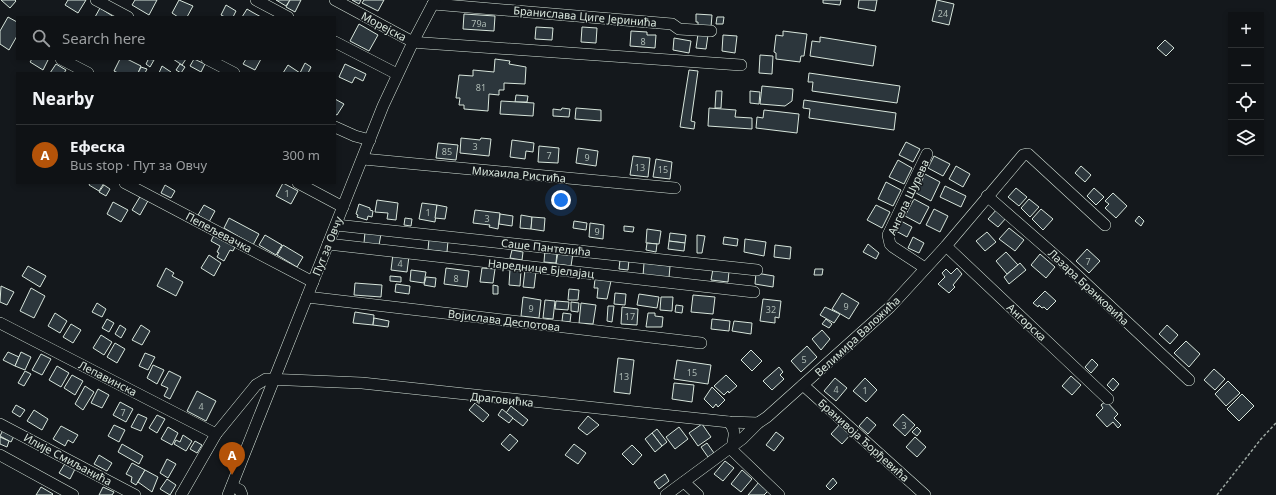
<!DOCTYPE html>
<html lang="en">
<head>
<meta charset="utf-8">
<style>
  body { margin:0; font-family:"Noto Sans",sans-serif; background:#181b1e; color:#f1f3f6 }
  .controls { position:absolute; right:12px; top:12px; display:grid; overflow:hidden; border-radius:0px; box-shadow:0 2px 6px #0003 }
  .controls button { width:36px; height:36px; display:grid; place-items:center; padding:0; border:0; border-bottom:1px solid #2f3234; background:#0f1215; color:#f1f3f6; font:20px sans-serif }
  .you { position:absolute; left:561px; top:200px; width:14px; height:14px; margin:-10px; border:3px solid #fff; border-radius:50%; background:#1a73e8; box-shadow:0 0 0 6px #1a73e833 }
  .badge { display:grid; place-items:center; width:26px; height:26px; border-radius:50%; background:#b45309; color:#fff; font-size:13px; font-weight:700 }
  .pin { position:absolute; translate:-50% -33px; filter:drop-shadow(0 1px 2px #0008) }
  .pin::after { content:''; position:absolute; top:21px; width:14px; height:12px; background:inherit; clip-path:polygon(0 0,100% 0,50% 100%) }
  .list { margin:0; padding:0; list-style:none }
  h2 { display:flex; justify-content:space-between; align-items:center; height:52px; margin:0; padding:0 16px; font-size:17px }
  h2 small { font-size:13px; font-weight:400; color:#9b9ea0 }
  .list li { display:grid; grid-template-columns:26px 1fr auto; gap:12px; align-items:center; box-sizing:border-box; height:60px; padding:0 16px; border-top:1px solid #2f3234 }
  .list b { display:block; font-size:15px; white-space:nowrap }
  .list p { margin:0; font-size:13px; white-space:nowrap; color:#9b9ea0 }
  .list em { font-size:13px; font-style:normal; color:#9b9ea0 }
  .icon { flex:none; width:22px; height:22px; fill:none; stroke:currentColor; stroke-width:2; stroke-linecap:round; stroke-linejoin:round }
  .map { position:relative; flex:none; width:1276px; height:495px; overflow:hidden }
  .search { position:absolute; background:#0f1215; box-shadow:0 2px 6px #0003; left:16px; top:16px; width:320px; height:44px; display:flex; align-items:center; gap:10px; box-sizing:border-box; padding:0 14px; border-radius:0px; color:#9b9ea0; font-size:15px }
  .panel { position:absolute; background:#0f1215; box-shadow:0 2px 6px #0003; left:16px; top:72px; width:320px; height:112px; border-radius:0px }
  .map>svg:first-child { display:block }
  .building { fill:#2c363c; stroke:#d8e6dc }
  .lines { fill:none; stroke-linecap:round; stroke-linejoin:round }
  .minor-casing { stroke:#d8e6dc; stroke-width:12 }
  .path { stroke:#9da8a2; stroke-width:1.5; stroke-dasharray:3 2; stroke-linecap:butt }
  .minor { stroke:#14181c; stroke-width:11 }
  .labels { text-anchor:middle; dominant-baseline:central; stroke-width:3; stroke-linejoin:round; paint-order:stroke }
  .number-label { font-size:9px; fill:#adbab4 }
  .street-label { font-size:11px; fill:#d8e6dc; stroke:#14181c }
</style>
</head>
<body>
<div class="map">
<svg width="1276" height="495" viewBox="0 0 1276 495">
  <rect width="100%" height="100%" fill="#14181c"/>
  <g class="building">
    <polygon points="1,0 15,0 16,1 10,8"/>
    <polygon points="68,0 86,0 78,13 65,5"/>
    <polygon points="135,0 157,0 149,15 132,5"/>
    <polygon points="179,0 193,6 187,17 178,17 172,13"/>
    <polygon points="276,0 290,0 286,6"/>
    <polygon points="290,0 301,0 295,12 286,7"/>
    <polygon points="352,0 361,0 359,4"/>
    <polygon points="364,0 384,0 378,11 362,3"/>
    <polygon points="823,0 841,0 840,5 823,3"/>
    <polygon points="859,0 877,0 875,11 858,8"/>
    <polygon points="937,0 954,4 949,25 932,21"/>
    <polygon points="226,5 236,11 233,17 225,17 221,15"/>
    <polygon points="100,8 114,17 95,17"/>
    <polygon points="247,9 252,12 261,17 242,17"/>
    <polygon points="464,14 495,16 494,31 463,29"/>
    <polygon points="696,14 712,15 711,27 698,26 698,22 696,22"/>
    <polygon points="8,17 17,22 17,36 9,50 0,44 0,31"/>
    <polygon points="717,17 724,17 723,24 716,24"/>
    <polygon points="359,24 378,35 369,51 350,41"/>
    <polygon points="536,27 553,28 552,40 535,39"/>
    <polygon points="582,27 597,28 596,43 581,42"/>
    <polygon points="631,31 647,32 647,35 656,35 655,48 630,46"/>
    <polygon points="783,31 807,34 804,56 801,56 800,62 776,59 776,53 774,52 776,35 783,36"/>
    <polygon points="698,34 708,35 706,49 696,48"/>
    <polygon points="723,35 737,36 735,53 722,51"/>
    <polygon points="820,37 876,46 873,66 810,56 812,41 820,42"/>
    <polygon points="674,38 691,41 689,53 673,50"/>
    <polygon points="1165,40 1174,48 1166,56 1157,48"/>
    <polygon points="760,55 773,56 772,74 759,73"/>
    <polygon points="32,59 46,59 48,60 43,70 30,62"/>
    <polygon points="120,59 127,59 141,66 138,73 118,73 114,71"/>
    <polygon points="146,59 154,60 150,67 146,64 148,60"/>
    <polygon points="173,59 186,59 182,65"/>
    <polygon points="194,59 205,64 201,72 190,66"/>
    <polygon points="246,59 261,59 255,70 243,64"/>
    <polygon points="495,59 510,61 509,64 526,67 525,84 504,83 504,90 499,90 499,95 489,94 488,111 464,109 464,105 459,105 460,98 456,98 459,75 473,76 473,70 494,72"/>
    <polygon points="305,63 311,67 308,73 300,73"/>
    <polygon points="56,64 66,70 64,73 50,73"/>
    <polygon points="180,64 185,67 181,73 176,70"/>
    <polygon points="345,64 366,74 363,81 355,77 352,83 339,77"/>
    <polygon points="288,65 300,73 283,73"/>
    <polygon points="162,66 171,72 171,73 159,73"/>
    <polygon points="141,67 147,69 145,73 138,73"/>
    <polygon points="689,70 698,71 691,121 695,122 694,129 680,127"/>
    <polygon points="809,73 900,86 897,103 812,91 813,82 808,82"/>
    <polygon points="762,86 793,89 792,101 785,106 760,104"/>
    <polygon points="716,91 722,91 721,108 715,108"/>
    <polygon points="750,91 760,92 759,104 750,103"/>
    <polygon points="516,95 528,96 527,102 515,102"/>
    <polygon points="335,99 344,104 337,115 335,114"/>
    <polygon points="804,100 896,113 894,130 809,118 810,109 803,108"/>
    <polygon points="501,101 534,103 533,116 500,114"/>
    <polygon points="562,108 570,109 569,117 553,116 553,109 561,110"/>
    <polygon points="576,108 601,110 601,121 575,119"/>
    <polygon points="709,108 736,110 735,117 752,118 752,129 708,126"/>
    <polygon points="764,110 799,114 797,133 756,128 757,117 763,118"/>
    <polygon points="461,138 480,140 481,138 491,139 489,156 460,153"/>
    <polygon points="512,140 534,143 533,152 526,151 525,159 510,157"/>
    <polygon points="906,142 920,149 913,162 899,155"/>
    <polygon points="438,143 458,145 456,160 436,158"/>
    <polygon points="539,146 559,148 558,163 538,162"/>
    <polygon points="578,148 598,151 596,166 576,163"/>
    <polygon points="633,156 650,158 648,177 630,175"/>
    <polygon points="934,156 950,164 943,176 928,168"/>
    <polygon points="656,159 672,162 670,179 653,177"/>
    <polygon points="898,160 912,168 904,184 889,177"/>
    <polygon points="956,166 970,174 963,187 949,179"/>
    <polygon points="1081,166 1091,175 1085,182 1075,173"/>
    <polygon points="925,174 940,182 931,201 916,193"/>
    <polygon points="886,182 901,190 893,206 878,199"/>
    <polygon points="90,183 104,183 99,191 89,185"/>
    <polygon points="283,183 298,191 291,204 276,196"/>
    <polygon points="104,185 110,189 106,196 99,192"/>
    <polygon points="165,185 175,191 171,198 161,193"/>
    <polygon points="945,186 966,196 961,207 940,197"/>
    <polygon points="1016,188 1027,197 1019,206 1008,197"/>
    <polygon points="1094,188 1104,197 1096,205 1087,196"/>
    <polygon points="1113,193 1127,206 1116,218 1105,208 1109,204 1105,201"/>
    <polygon points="141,195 149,199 140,215 132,210"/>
    <polygon points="914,199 929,207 920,224 905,216"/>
    <polygon points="1029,199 1039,207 1030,217 1021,208"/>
    <polygon points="377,200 398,203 396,220 387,219 388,213 375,212"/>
    <polygon points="113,202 128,210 121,222 107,214"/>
    <polygon points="422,203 437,205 435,222 419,219"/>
    <polygon points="359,204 370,208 370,210 373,211 372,217 368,216 367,220 357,217 358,215 356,214"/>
    <polygon points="204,205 215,211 209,222 198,215"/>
    <polygon points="437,205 447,207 445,219 435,218"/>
    <polygon points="876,205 890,212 882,228 867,220"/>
    <polygon points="998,208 1007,217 998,227 988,219"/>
    <polygon points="934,209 948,216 940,232 926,225"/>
    <polygon points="1041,209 1053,219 1043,230 1032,219"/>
    <polygon points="475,210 500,213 498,229 489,227 490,225 473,223"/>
    <polygon points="500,214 513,216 512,226 499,224"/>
    <polygon points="521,215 532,217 531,229 520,228"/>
    <polygon points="1139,216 1144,221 1141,226 1135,221"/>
    <polygon points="532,217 545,218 544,231 531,229"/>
    <polygon points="229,218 259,234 253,245 224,228"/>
    <polygon points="405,218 412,219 411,226 404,225"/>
    <polygon points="574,221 587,223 586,230 573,228"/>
    <polygon points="901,221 912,227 907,237 896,231"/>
    <polygon points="590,223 604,225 603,239 589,237"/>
    <polygon points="624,226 634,227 633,232 624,231"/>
    <polygon points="1009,228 1024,240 1015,251 999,239"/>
    <polygon points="647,229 661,231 659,244 646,243"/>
    <polygon points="365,232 381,234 379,245 364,243"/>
    <polygon points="987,232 996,242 985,251 976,241"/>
    <polygon points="215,233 236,245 233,251 230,250 224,261 217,257 219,253 217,252 220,246 211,241"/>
    <polygon points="670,233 686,235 685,243 669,241"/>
    <polygon points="265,235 282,245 276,255 259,245"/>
    <polygon points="697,235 705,236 702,253 697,253"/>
    <polygon points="724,237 738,239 737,246 723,244"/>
    <polygon points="913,237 924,243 919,253 908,248"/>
    <polygon points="429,239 448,241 447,252 428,250"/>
    <polygon points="745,239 766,242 764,256 744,252"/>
    <polygon points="669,241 685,243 684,251 668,249"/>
    <polygon points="647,243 657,244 656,252 646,250"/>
    <polygon points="868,244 879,253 876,259 863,252"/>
    <polygon points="283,245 303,257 297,267 277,255"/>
    <polygon points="775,245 791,247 790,259 774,257"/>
    <polygon points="1087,249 1100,261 1089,273 1076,261"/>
    <polygon points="512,250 523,252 522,260 510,258"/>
    <polygon points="545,250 557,252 556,263 544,262"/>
    <polygon points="558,252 573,253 571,266 556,264"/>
    <polygon points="1006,252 1018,265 1007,274 996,261"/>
    <polygon points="393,254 409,256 407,272 391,270"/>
    <polygon points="1040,254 1055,267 1046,278 1031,265"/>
    <polygon points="209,255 221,263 214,276 201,268"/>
    <polygon points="620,260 629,260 628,270 619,269"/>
    <polygon points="644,263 670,266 669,278 643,276"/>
    <polygon points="1020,263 1026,270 1009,284 1004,277"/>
    <polygon points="28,266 46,276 40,287 22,276"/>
    <polygon points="166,268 174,273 172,276 183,282 176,296 157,286"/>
    <polygon points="446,268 469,271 467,287 444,284"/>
    <polygon points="482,268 495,269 493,283 480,282"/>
    <polygon points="957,268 962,274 953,285 955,287 949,293 938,284 945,277 942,273 946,269 951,274"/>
    <polygon points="510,269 521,270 520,286 509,285"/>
    <polygon points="713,269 729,271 728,282 711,280"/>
    <polygon points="815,269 823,269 822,275 814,275"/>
    <polygon points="411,270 426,272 424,283 410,281"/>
    <polygon points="525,270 536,271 534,288 523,287"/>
    <polygon points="756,273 774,276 773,287 755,284"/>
    <polygon points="390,276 401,277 401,282 390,281"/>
    <polygon points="426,277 436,278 435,287 424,285"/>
    <polygon points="595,279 611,281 607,299 597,298 598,288 594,288"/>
    <polygon points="355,283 382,285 381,297 354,295"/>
    <polygon points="396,284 410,286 409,294 395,292"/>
    <polygon points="493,285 498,286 498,294 493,294"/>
    <polygon points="1,286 14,292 7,305 0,302"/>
    <polygon points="31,288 45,296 34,318 20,311"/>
    <polygon points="569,289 579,290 578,300 568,300"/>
    <polygon points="1045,291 1056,301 1047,310 1044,307 1042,308 1039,305 1038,307 1033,303"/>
    <polygon points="615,293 626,294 625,305 614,304"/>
    <polygon points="842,293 859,303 849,319 832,309"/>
    <polygon points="639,294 659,297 657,308 637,305"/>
    <polygon points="693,295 715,297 713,314 691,312"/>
    <polygon points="523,297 541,300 539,318 521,316"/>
    <polygon points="661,297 673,297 672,311 660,310"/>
    <polygon points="763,299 781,301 779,318 775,317 775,323 760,321"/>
    <polygon points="545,300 555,301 553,319 543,318"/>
    <polygon points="556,301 569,302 568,310 555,309"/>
    <polygon points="571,302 579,303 578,312 571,311"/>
    <polygon points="97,303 106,309 102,317 92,312"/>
    <polygon points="581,303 596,305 593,324 579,323"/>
    <polygon points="676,305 683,306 682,313 675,312"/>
    <polygon points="608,306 614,306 612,322 607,321"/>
    <polygon points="622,307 638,309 637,325 621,324"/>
    <polygon points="825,307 840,314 834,323 820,315"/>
    <polygon points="355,312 374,315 373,325 353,323"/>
    <polygon points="55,313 67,321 60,333 48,326"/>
    <polygon points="563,313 571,314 570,322 562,321"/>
    <polygon points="648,313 655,313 655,316 663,317 662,327 646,327"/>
    <polygon points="374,318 389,321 388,327 373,325"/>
    <polygon points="107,319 114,323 109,332 102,328"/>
    <polygon points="712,319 730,321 729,331 711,329"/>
    <polygon points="826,319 832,324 829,328 822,324"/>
    <polygon points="734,321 752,323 751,334 732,331"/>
    <polygon points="71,324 81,330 73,343 63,337"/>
    <polygon points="120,325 126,329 121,338 115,334"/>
    <polygon points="141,325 150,331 142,345 132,340"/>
    <polygon points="1167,325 1178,335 1170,344 1159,334"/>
    <polygon points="822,330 830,339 821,350 812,339"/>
    <polygon points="101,335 112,342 104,355 93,348"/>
    <polygon points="1186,341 1200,354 1189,367 1174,353"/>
    <polygon points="115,343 125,349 117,363 107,357"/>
    <polygon points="807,346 817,357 801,372 791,361"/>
    <polygon points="751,350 762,361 752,371 741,360"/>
    <polygon points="8,352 19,357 15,366 3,360"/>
    <polygon points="21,352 31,357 25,370 15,366"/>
    <polygon points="145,353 155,357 148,370 139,366"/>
    <polygon points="41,354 51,359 42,375 32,370"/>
    <polygon points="618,358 634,360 630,394 614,392"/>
    <polygon points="1092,359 1098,365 1091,373 1085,367"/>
    <polygon points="677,360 711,365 708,384 674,379"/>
    <polygon points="153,365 164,370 157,384 147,378"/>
    <polygon points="57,366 69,373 61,387 49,380"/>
    <polygon points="779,367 783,372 780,375 784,379 772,390 763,381"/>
    <polygon points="1214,369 1225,379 1215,390 1204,380"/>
    <polygon points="25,371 31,374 24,386 18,383"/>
    <polygon points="169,371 181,377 170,399 164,396 168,388 161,385"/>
    <polygon points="72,375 83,381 75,395 64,388"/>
    <polygon points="726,375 737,386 729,393 728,391 724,395 714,386"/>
    <polygon points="1071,376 1081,385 1072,395 1062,386"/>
    <polygon points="835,378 847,388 836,401 824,391"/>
    <polygon points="865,378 877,390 866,402 853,391"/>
    <polygon points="1113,378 1119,384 1113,391 1107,385"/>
    <polygon points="1228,381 1240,393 1226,406 1215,394"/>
    <polygon points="674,383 694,385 692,402 672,399"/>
    <polygon points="85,386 94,392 83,410 75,404"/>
    <polygon points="712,387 725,400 718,407 716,404 713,408 704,399"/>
    <polygon points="98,389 109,395 102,408 91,403"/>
    <polygon points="197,391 216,401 206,421 187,411"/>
    <polygon points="1242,394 1254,406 1239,421 1227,409"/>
    <polygon points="1106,401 1118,414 1114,418 1121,425 1118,428 1113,422 1107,427 1096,415 1103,408 1101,405"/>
    <polygon points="120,402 133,409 126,422 113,415"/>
    <polygon points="475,403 489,415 483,422 469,410"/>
    <polygon points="16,405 25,410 20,417 12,412"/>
    <polygon points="511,406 528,420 523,426 506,413"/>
    <polygon points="502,409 513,418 509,423 498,415"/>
    <polygon points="34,410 48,419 42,430 27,421"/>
    <polygon points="138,414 147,418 141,431 131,427"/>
    <polygon points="903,414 915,425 905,436 893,425"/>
    <polygon points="157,415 165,419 157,433 149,428"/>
    <polygon points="588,416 599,425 587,435 578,428"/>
    <polygon points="867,417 876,425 868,434 859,426"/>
    <polygon points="841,423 852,433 842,444 831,434"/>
    <polygon points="702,424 711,437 698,446 689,433"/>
    <polygon points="114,425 125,430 119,442 108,436"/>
    <polygon points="61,426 78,435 73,443 68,440 65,446 53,439"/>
    <polygon points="168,427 178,433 172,445 161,439"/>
    <polygon points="679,427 688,439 675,449 666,437"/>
    <polygon points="917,427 921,431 917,436 912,432"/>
    <polygon points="4,428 15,434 11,442 0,436"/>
    <polygon points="657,429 667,442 662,446 652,433"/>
    <polygon points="776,432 784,438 774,451 766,445"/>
    <polygon points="652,433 662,446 655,452 645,439"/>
    <polygon points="510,434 518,441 509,451 501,444"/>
    <polygon points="183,435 192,441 186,451 174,444 176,440 180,442"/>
    <polygon points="0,437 9,441 7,447 0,444"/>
    <polygon points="915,437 926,447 917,457 906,447"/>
    <polygon points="195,441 202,445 197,453 190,449"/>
    <polygon points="707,443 714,453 708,457 701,447"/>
    <polygon points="122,444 143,456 139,464 118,452"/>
    <polygon points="574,444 586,453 578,464 565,455"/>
    <polygon points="632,445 642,455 633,465 622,454"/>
    <polygon points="99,455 112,463 107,471 94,464"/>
    <polygon points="167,459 176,464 168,478 160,473"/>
    <polygon points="725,461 734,468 723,481 714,474"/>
    <polygon points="66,462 76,467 70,479 59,473"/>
    <polygon points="132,463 145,470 136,485 131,482 132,477 126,474"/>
    <polygon points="145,470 158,477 152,492 138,482"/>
    <polygon points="742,470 752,479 741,492 731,484"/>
    <polygon points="665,474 669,481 659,489 654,482"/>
    <polygon points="833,478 837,483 830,490 826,486"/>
    <polygon points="167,479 176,485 170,495 160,489"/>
    <polygon points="759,482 769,490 764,495 748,495"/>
    <polygon points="41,487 53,494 52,495 36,495"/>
    <polygon points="103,487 114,492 112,495 99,495"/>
  </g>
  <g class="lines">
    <g class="minor-casing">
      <g id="minor">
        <polyline points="96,0 128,17"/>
        <polyline points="256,0 288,17"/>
        <polyline points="335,0 413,42 424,43 741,65"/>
        <polyline points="433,4 672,24 679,29 711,31"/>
        <polyline points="335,42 397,74"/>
        <polyline points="61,59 88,73"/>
        <polyline points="207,59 234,73"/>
        <polyline points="335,127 355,136 370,140"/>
        <polyline points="363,159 675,188"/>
        <polyline points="125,183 313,282"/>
        <polyline points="298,183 343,207"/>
        <polyline points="987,196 1066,265 1189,380"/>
        <polyline points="336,225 757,270"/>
        <polyline points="328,244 754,292"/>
        <polyline points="946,246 1108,399"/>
        <polyline points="925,268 893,247 890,244 888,235 927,154"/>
        <polyline points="307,297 701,343"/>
        <polyline points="0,323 216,434"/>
        <polyline points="803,385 925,495"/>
        <path d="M 729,422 C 739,435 731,438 733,451 L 779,495"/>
        <polyline points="0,424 135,495"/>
        <polyline points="0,455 73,495"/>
        <polyline points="684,482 698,495"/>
        <polyline points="232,486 240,490 242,495"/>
        <polyline points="181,495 216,434 256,385 266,379 362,383 729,422 758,423"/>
        <polyline points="228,495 383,106 413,42 435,0"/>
        <polyline points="666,495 742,439 758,423 767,417 890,307 946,246 1023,155 1028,154 1105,225"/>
      </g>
    </g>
    <polyline class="path" points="1217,495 1261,439 1276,423"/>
    <use href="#minor" class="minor"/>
  </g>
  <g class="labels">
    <g class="number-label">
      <text x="943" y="13">24</text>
      <text x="479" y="23">79a</text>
      <text x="643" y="41">8</text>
      <text x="481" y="87">81</text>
      <text x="475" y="146">3</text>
      <text x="447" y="151">85</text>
      <text x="549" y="155">7</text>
      <text x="587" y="157">9</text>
      <text x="640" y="167">13</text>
      <text x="663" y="169">15</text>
      <text x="287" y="193">1</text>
      <text x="428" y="212">1</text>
      <text x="487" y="218">3</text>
      <text x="597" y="231">9</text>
      <text x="1088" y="261">7</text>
      <text x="400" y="263">4</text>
      <text x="456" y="278">8</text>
      <text x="846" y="306">9</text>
      <text x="531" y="308">9</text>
      <text x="771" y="309">32</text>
      <text x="630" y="316">17</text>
      <text x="804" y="359">5</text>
      <text x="692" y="372">15</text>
      <text x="624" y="376">13</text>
      <text x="836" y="389">4</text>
      <text x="865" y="390">1</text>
      <text x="201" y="406">4</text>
      <text x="123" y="412">7</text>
      <text x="904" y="425">3</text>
    </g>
    <g class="street-label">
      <text transform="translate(585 16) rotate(5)">Бранислава Циге Јеринића</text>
      <text transform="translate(384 26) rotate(28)">Морејска</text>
      <text transform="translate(519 174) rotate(5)">Михаила Ристића</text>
      <text transform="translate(908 197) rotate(-65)">Ангела Шурева</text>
      <text transform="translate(219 232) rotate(28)">Пепељевачка</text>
      <text transform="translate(327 246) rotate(-68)">Пут за Овчу</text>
      <text transform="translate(546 247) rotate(6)">Саше Пантелића</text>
      <text transform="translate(541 268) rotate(6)">Нареднице Бјелајац</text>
      <text transform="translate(1089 287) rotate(43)">Лазара Бранковића</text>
      <text transform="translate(504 320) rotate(7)">Војислава Деспотова</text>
      <text transform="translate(1027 322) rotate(43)">Ангорска</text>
      <text transform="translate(857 336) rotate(-43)">Велимира Валожића</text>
      <text transform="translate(108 378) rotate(27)">Лепавинска</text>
      <text transform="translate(502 399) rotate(6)">Драговићка</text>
      <text transform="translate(864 440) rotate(42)">Бранивоја Ђорђевића</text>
      <text transform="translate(68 459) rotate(28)">Илије Смиљанића</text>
    </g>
  </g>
</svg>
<div class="controls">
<button>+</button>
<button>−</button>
<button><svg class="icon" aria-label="locate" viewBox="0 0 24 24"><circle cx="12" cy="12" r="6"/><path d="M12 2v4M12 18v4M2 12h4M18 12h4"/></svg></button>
<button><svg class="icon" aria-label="layers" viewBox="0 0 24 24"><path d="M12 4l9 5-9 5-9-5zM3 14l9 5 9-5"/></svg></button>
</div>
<div class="you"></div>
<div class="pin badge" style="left:232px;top:475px">A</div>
<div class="search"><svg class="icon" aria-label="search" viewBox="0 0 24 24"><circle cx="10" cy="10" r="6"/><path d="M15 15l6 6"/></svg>Search here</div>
<section class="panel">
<h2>Nearby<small></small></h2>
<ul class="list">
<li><span class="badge">A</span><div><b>Ефеска</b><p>Bus stop · Пут за Овчу</p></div><em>300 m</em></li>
</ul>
</section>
</div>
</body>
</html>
